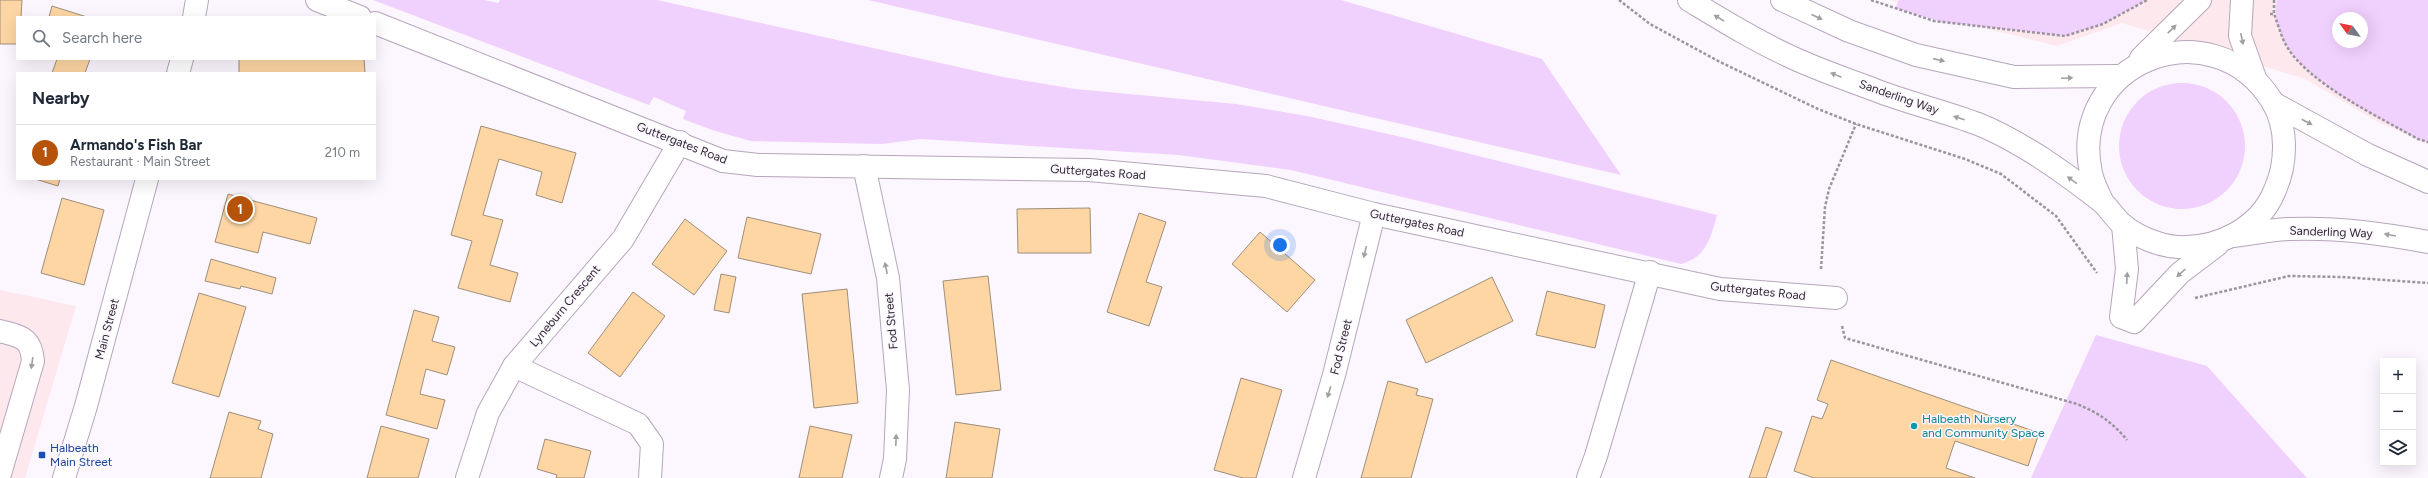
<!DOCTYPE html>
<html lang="en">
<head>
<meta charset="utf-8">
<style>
  body { margin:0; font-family:Figtree,sans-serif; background:#f6f6f7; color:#1f2937 }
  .controls { position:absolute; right:12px; bottom:12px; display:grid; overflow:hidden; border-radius:0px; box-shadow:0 4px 16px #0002 }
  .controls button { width:36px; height:36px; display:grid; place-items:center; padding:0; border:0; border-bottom:1px solid #e0e1e3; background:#fff; color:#1f2937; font:20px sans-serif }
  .compass { position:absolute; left:2332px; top:12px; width:36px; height:36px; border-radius:50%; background:#fff; box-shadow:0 4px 16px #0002; rotate:303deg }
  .you { position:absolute; left:1280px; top:245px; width:14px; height:14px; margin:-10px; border:3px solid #fff; border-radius:50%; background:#1a73e8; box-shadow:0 0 0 6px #1a73e833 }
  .badge { display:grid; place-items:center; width:26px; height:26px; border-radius:50%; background:#b45309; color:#fff; font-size:13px; font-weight:700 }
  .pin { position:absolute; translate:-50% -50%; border:2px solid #fff; box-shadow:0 1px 4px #0006 }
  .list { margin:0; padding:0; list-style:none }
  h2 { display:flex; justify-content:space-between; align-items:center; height:52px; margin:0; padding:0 16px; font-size:17px }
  h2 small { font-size:13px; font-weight:400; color:#747a83 }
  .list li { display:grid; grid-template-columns:26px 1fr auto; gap:12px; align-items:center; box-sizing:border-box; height:56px; padding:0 16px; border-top:1px solid #e0e1e3 }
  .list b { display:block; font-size:15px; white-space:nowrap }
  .list p { margin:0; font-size:13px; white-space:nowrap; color:#747a83 }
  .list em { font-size:13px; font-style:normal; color:#747a83 }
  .icon { flex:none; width:22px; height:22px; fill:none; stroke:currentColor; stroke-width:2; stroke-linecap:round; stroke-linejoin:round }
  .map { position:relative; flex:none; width:2428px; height:478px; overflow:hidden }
  .search { position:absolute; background:#fff; box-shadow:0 4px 16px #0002; left:16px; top:16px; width:360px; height:44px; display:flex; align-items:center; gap:10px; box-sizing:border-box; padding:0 14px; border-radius:0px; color:#747a83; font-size:15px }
  .panel { position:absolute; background:#fff; box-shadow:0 4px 16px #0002; left:16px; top:72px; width:360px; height:108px; border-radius:0px }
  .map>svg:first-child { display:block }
  .commercial { fill:#fde8ee; fill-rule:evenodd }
  .green { fill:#f0d0fc; fill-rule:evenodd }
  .building { fill:#fdd6a4; stroke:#9e8e7a }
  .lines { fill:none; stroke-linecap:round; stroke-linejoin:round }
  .minor-casing { stroke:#b6a6bb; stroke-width:24 }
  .path { stroke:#9a949d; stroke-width:2.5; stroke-dasharray:3 2; stroke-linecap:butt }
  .minor { stroke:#fff; stroke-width:22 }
  .oneway { fill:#a19fa3 }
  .culture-dot { fill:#0f9aa8; stroke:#fcf6ff; stroke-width:1.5 }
  .transit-dot { fill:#1a4fb4; stroke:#fcf6ff; stroke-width:1.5 }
  .labels { text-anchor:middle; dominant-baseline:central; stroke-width:3; stroke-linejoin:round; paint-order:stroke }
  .street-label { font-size:12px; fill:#2f2932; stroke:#fcf6ff }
  .culture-label { font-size:12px; fill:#0d838f; stroke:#fcf6ff; text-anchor:start }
  .transit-label { font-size:12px; fill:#164399; stroke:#fcf6ff; text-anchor:start }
</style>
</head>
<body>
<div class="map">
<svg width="2428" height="478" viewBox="0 0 2428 478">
  <rect width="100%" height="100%" fill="#fcf6ff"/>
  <g class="commercial">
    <path d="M 1890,0 L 2428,0 L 2428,144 L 2378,122 L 2305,79 L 2122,23 L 2057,46 L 1943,18 ZM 2338,18 L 2362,18 L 2362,42 L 2338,42 Z"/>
    <polygon points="0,290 76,306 25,478 0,478"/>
  </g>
  <g class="green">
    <path d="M 373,0 L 484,0 L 498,3 L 500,0 L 657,0 L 1003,77 L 1075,89 L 1236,104 L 1307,116 L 1406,138 L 1717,215 C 1711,237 1706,258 1681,264 L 1291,170 L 1179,155 L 921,139 L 881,144 L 751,141 L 712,130 L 683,119 L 686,111 L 654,97 L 649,105 Z"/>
    <polygon points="868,0 1341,0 1542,59 1621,175"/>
    <polygon points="1899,0 2147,0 2103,24 2065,36 1942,22 1895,8"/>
    <path d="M 2277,0 L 2428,0 L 2428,142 L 2418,139 C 2371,113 2264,66 2277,0 ZM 2338,18 L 2362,18 L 2362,42 L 2338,42 Z"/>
    <circle cx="2182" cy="146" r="63"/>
    <polygon points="2096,335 2207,366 2307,478 2031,478"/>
  </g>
  <g class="building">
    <polygon points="0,0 22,0 21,17 17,17 17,44 0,44"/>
    <polygon points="52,6 87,17 49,17"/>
    <polygon points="57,59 90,59 85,73 52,73"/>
    <polygon points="239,59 364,59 365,73 239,73"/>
    <polygon points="481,126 576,153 562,203 536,195 542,172 499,159 483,215 503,220 490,265 518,273 510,302 458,288 472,241 451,235"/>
    <polygon points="35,179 60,179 58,186"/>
    <polygon points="228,194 317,218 310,244 263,232 258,253 215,242"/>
    <polygon points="62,198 104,210 84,285 41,273"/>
    <polygon points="1090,208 1091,253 1018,253 1017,209"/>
    <polygon points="1139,213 1166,222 1146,282 1162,287 1149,326 1107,312"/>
    <polygon points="747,217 821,234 811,274 738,258"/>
    <polygon points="685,219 727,251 694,295 652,264"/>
    <polygon points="1260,232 1315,280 1287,312 1232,264"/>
    <polygon points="211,259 276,278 272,294 241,286 240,289 205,281"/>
    <polygon points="721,274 736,277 729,313 714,310"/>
    <polygon points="988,276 1001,390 956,395 943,281"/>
    <polygon points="1492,277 1513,321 1426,363 1406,320"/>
    <polygon points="847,289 858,403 814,408 802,294"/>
    <polygon points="1547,291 1605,305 1595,348 1536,335"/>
    <polygon points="633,292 665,316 620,377 588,353"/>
    <polygon points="199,293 246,307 219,397 172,383"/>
    <polygon points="414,310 439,317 432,341 455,347 447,375 426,369 420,394 445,400 437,429 386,415"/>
    <polygon points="1831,360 2039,433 2028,466 1955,441 1946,468 1975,478 1814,478 1794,471 1812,416 1822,419 1828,404 1817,400"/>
    <polygon points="1241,378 1282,390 1256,478 1243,478 1214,470"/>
    <polygon points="1388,381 1418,389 1416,395 1433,399 1411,478 1361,478"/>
    <polygon points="229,412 261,421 258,429 273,434 261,478 210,478"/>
    <polygon points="955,422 1000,429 992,478 946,478"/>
    <polygon points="381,426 429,439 418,478 367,478"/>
    <polygon points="810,426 852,435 842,478 799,478"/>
    <polygon points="1766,427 1782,432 1766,478 1749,478"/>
    <polygon points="545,439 591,451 584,478 556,478 557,475 537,469"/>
  </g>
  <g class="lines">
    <g class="minor-casing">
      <g id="minor">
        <polyline points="317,0 360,17"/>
        <path d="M 1689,0 C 1722,20 1754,40 1789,56 C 1816,69 1846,79 1875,90 C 1908,103 1944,111 1978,124 C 1998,132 2021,145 2040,157 C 2061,171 2082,186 2102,202 C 2110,209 2115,219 2124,226 C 2138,237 2160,246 2178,247 C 2218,249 2260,228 2275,190 C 2287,163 2288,127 2272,101 C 2212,5 2067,62 2091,173 C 2093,183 2099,194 2103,203"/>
        <polyline points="1782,0 1849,31 1916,55 2014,77 2120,76"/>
        <polyline points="2242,0 2240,36 2255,78"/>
        <polyline points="194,17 197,0"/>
        <polyline points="375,23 723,161 758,165 1089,170 1266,186 1374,214 1720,289 1836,298"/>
        <polyline points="2141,58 2200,0"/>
        <polyline points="178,73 182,59"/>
        <polyline points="2273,103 2368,155 2428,182"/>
        <polyline points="864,166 888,278 898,390 895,459 891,478"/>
        <polyline points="2123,225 2127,269 2121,317 2134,322 2180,273 2217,245"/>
        <path d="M 2233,236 C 2251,234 2269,230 2288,229 C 2335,227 2382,233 2428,242"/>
        <path d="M 0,331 C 21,337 31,337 33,361 L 0,474"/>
        <polyline points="514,366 638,424 652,444 650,478"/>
        <polyline points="64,478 86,406 147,179"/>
        <polyline points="467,478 488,413 514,366 623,239 680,142"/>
        <polyline points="1304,478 1334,375 1374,214"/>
        <polyline points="1588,478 1596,456 1650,272"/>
      </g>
    </g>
    <g class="path">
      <polyline points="1619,0 1650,24 1720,62 1818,109 1856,124 1965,159 2001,174 2056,216 2097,273"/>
      <polyline points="1871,0 1934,21 2065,36 2103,24 2147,0"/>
      <polyline points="2274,0 2274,14"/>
      <path d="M 2270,14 L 2274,14 C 2278,24 2281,36 2286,45 C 2307,83 2381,118 2418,139 L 2428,142"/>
      <polyline points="1821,269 1825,207 1829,189 1856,124"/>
      <polyline points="2195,298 2289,276 2342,277 2428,283"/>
      <path d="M 1842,326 L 1845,338 L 2077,404 C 2099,413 2112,422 2127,440"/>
    </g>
    <use href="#minor" class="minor"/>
  </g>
  <defs><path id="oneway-solid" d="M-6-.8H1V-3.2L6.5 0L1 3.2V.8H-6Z"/></defs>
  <g class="oneway">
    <use href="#oneway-solid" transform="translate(1817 17) rotate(25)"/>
    <use href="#oneway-solid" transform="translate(1719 18) rotate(-149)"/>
    <use href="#oneway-solid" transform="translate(2172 29) rotate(-44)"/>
    <use href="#oneway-solid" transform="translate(2242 39) rotate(78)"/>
    <use href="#oneway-solid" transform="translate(1939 60) rotate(13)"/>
    <use href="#oneway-solid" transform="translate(1836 75) rotate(-158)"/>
    <use href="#oneway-solid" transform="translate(2067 78) rotate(-2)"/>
    <use href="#oneway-solid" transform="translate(1959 118) rotate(-162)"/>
    <use href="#oneway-solid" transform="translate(2307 122) rotate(28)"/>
    <use href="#oneway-solid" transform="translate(2072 180) rotate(-144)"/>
    <use href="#oneway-solid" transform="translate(2390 235) rotate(-170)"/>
    <use href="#oneway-solid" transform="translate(1365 252) rotate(104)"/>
    <use href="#oneway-solid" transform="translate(886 268) rotate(-102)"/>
    <use href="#oneway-solid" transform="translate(2181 273) rotate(138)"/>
    <use href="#oneway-solid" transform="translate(2127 278) rotate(-87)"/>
    <use href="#oneway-solid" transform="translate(32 363) rotate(98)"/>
    <use href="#oneway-solid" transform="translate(1329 392) rotate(107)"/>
    <use href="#oneway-solid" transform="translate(896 440) rotate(-88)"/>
  </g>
  <circle class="culture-dot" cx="1914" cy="426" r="4"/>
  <rect class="transit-dot" x="38" y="451" width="8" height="8" rx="2"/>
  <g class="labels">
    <g class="street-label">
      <text transform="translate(1899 97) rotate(19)">Sanderling Way</text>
      <text transform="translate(682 143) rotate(21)">Guttergates Road</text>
      <text transform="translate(1098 172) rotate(4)">Guttergates Road</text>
      <text transform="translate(1417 223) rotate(12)">Guttergates Road</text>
      <text transform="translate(2331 232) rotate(2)">Sanderling Way</text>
      <text transform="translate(1758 291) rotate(6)">Guttergates Road</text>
      <text transform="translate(565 306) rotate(-50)">Lyneburn Crescent</text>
      <text transform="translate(891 321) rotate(-95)">Fod Street</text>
      <text transform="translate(107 329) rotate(-75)">Main Street</text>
      <text transform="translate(1341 347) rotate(-76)">Fod Street</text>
    </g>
    <g class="culture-label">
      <text x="1922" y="419">Halbeath Nursery<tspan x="1922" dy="14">and Community Space</tspan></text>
    </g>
    <g class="transit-label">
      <text x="50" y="448">Halbeath<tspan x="50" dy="14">Main Street</tspan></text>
    </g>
  </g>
</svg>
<div class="controls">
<button>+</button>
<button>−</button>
<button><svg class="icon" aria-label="layers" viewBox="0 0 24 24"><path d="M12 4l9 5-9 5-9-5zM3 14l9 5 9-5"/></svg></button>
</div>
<svg class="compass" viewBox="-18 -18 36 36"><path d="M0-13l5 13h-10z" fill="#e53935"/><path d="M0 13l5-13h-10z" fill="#747a83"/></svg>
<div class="you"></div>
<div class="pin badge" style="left:240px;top:209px">1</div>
<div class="search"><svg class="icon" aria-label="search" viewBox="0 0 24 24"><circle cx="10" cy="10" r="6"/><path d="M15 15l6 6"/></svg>Search here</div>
<section class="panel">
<h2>Nearby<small></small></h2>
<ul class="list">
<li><span class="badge">1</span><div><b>Armando's Fish Bar</b><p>Restaurant · Main Street</p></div><em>210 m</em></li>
</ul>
</section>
</div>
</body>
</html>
